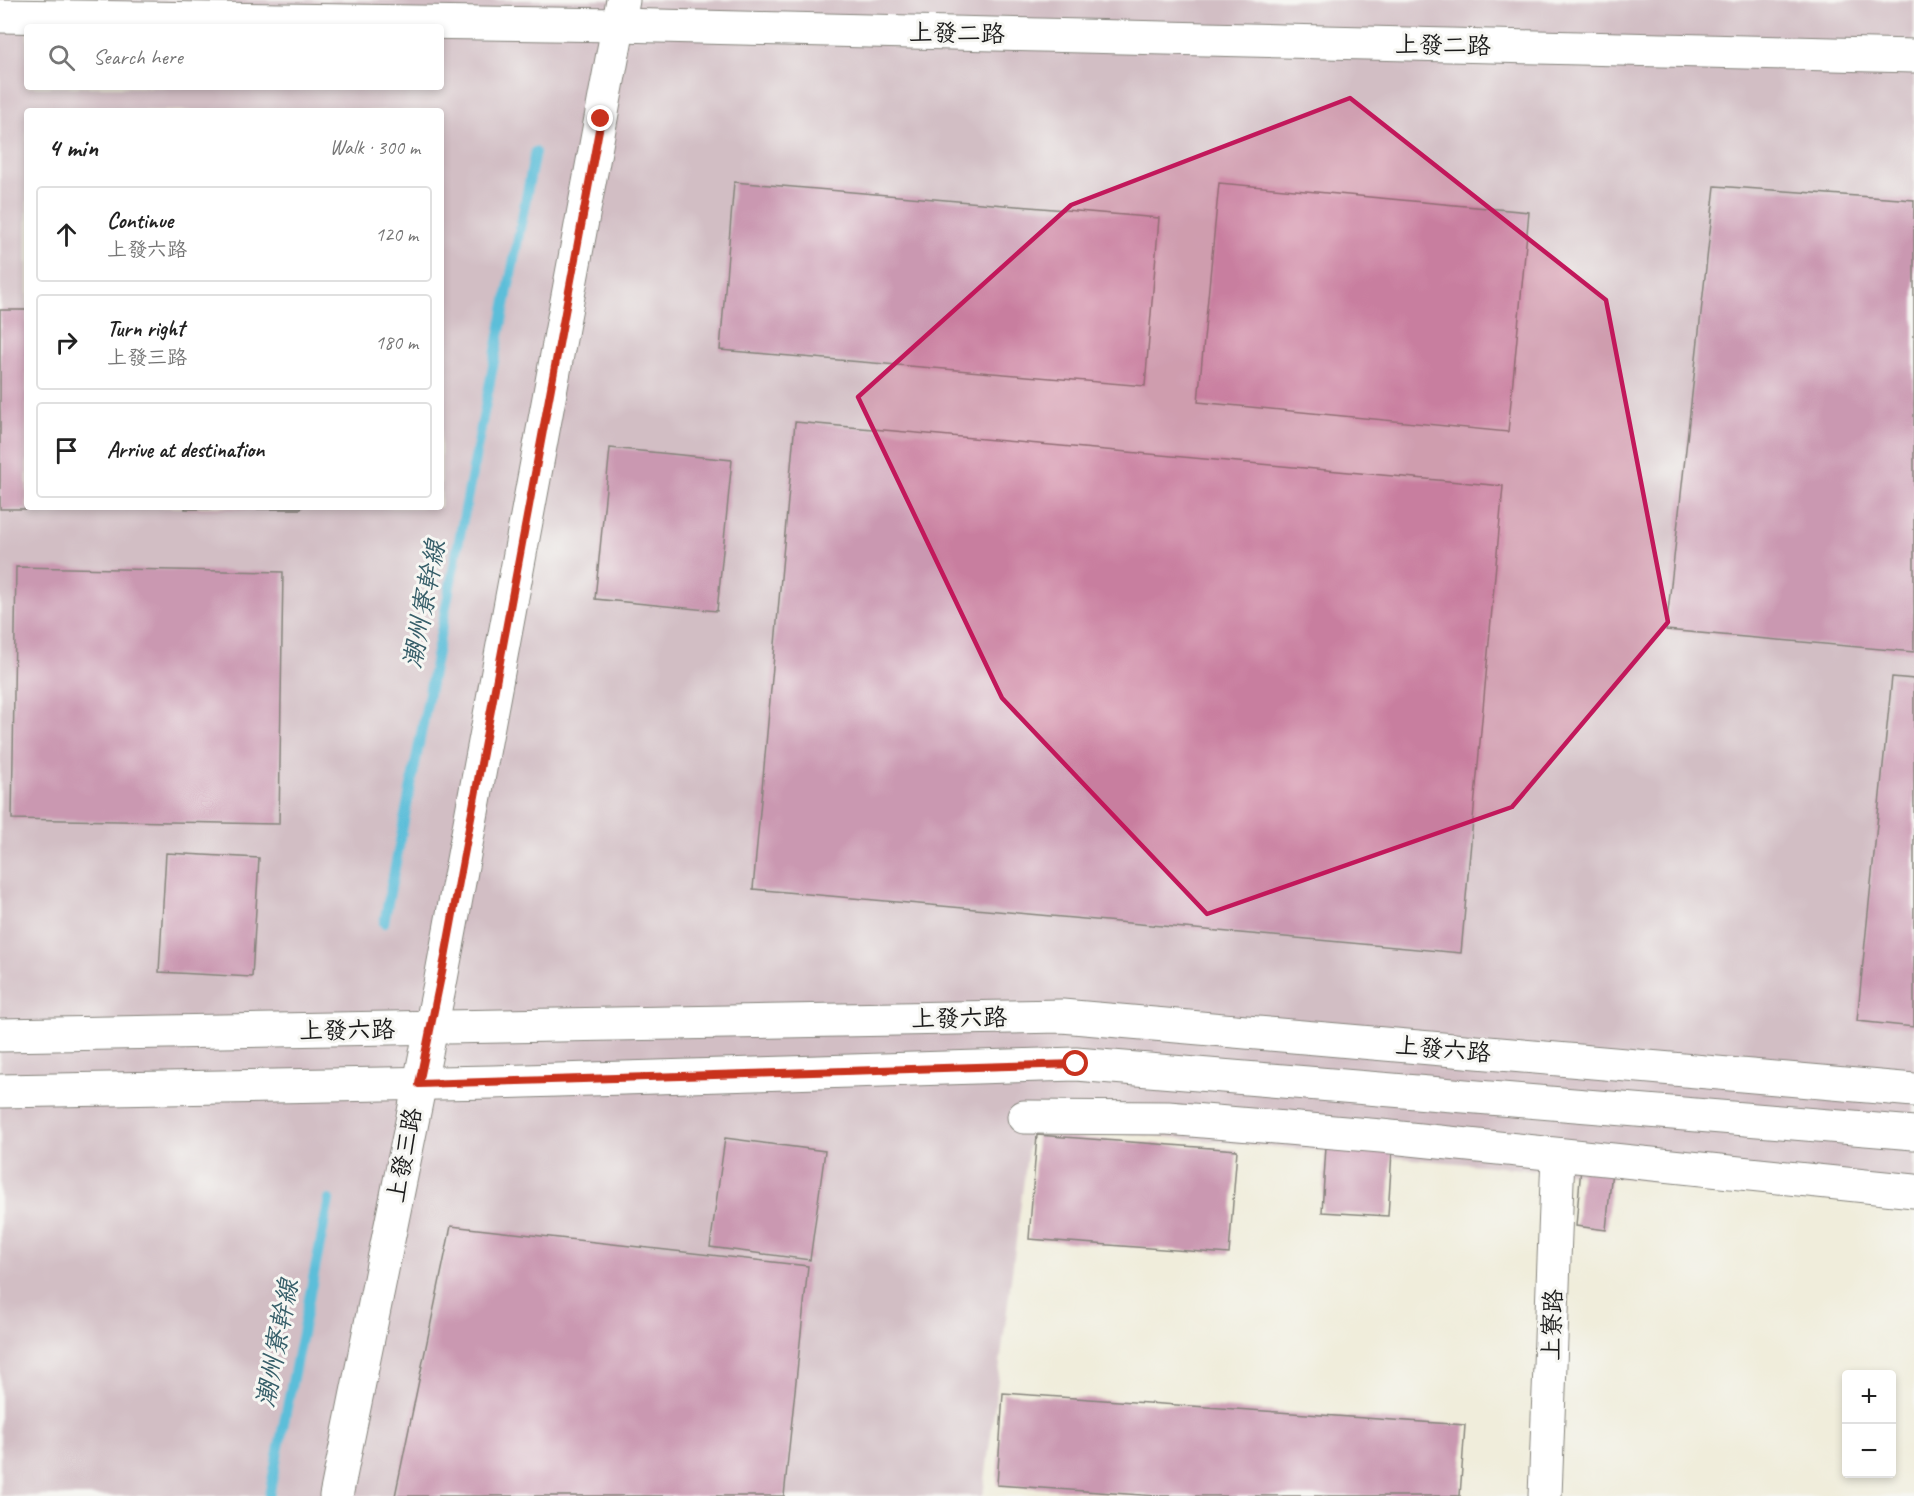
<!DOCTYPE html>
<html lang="en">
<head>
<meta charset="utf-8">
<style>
  body { margin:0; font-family:Caveat,"LXGW WenKai TC",sans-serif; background:#f6f6f6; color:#222 }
  .controls { position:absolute; right:18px; bottom:18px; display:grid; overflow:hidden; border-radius:6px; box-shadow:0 3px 9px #0003 }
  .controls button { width:54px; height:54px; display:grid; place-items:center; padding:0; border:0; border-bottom:2px solid #e0e0e0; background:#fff; color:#222; font:30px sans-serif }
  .stop { position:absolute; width:18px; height:18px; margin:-14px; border:4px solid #c8321e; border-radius:50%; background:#fff }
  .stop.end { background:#c8321e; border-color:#fff; box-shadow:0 2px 6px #0008 }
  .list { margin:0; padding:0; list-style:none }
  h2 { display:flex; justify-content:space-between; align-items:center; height:78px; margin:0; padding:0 24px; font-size:26px }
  h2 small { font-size:20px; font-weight:400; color:#767676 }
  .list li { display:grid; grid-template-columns:39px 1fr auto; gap:18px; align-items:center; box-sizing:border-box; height:96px; margin:0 12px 12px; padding:0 12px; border:2px solid #e0e0e0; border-radius:6px }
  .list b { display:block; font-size:22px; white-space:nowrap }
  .list p { margin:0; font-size:20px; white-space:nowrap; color:#767676 }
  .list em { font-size:20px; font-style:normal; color:#767676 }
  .icon { flex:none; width:33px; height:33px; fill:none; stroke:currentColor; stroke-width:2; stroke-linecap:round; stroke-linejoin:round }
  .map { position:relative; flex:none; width:1914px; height:1496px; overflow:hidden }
  .search { position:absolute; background:#fff; box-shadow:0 3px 9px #0003; left:24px; top:24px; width:420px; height:66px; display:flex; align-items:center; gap:15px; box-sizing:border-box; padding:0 21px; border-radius:6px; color:#767676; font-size:22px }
  .panel { position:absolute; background:#fff; box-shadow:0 3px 9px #0003; left:24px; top:108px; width:420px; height:402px; border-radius:6px }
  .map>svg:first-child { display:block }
  .industrial { fill:#d2bec4; fill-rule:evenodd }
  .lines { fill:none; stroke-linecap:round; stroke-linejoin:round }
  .stream { stroke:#5bbed9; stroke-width:10 }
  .building { fill:#ca98b1 }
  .minor-casing { stroke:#86847c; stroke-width:35 }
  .minor { stroke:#fff; stroke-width:33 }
  .route { stroke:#c8321e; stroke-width:8 }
  .marked { fill:#c2185b; fill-opacity:0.2; stroke:#c2185b; stroke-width:4.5; stroke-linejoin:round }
  .labels { text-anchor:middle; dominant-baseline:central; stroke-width:6; stroke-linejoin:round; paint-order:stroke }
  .street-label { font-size:24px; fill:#1c1c1c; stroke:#f6f6f2 }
  .water-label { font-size:26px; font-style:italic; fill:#355d68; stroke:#f6f6f2 }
</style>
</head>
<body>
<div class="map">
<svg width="1914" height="1496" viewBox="0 0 1914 1496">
  <rect width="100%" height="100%" fill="#f6f6f2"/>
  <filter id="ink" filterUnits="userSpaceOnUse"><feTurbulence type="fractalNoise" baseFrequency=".0167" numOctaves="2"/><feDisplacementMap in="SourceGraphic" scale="12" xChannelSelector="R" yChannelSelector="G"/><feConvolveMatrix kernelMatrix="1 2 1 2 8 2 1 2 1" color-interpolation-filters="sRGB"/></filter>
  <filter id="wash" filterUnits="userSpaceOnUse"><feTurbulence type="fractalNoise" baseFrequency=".008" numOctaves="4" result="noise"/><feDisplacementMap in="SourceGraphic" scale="24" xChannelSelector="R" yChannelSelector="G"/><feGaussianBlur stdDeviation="1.35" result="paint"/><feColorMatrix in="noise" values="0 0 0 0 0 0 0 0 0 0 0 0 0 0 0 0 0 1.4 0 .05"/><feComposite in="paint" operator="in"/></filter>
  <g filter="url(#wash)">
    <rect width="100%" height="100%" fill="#f0eddb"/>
    <path class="industrial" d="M 0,0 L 1914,0 L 1914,1204 L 1031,1125 L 983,1496 L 0,1496 ZM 27,27 L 441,27 L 441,87 L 27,87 ZM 27,111 L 441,111 L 441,507 L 27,507 Z"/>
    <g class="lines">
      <g class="stream">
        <polyline points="384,923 535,152"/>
        <polyline points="269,1496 329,1200"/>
      </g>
    </g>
    <g id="blocks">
      <g class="building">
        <polygon points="734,182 1159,218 1145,386 720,350"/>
        <polygon points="1219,183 1529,212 1508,432 1198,402"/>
        <polygon points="1715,186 1914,200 1914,652 1666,630"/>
        <rect x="0" y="310" width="27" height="199"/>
        <polygon points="795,422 1503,486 1461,953 753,889"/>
        <polygon points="610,448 732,460 717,611 595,599"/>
        <polygon points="185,507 302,507 301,509 185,509"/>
        <polygon points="16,567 283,572 279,824 12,819"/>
        <polygon points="1892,677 1914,679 1914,1027 1857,1021"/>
        <polygon points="166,853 259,858 252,977 159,972"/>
        <polygon points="1037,1135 1237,1150 1229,1254 1029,1239"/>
        <polygon points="725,1138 825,1151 810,1260 710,1247"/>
        <polygon points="1326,1146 1392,1151 1388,1216 1322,1212"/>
        <polygon points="1581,1167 1612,1170 1606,1230 1576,1226"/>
        <polygon points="451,1226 808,1266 784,1496 395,1496"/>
        <polygon points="1003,1393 1465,1425 1460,1496 1156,1496 997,1485"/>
      </g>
    </g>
  </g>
  <g filter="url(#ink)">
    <use href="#blocks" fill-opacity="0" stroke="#86847c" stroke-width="1.5"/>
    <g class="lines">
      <g class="minor-casing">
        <g id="minor">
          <polyline points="0,16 618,25 1914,56"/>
          <polyline points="0,1035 1062,1016 1914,1090"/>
          <polyline points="0,1091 493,1082 1076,1064 1914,1133"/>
          <polyline points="1024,1117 1168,1118 1381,1136 1914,1191"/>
          <polyline points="336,1496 440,984 623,0"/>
          <polyline points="1545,1496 1558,1155"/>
        </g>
      </g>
      <use href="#minor" class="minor"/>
    </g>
  </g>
  <g class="lines" filter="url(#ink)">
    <polyline class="route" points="601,119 445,957 419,1084 1076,1064"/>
  </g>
  <path class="marked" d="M 1350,98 L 1606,300 L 1668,622 L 1512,807 L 1207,914 L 1002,698 L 858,397 L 1071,205 Z"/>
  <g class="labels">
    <g class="street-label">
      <text transform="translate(957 33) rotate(1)">上發二路</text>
      <text transform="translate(1443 45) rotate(1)">上發二路</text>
      <text transform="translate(959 1018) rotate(-1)">上發六路</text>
      <text transform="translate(347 1030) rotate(-1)">上發六路</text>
      <text transform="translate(1443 1049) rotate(5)">上發六路</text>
      <text transform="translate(404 1155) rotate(-79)">上發三路</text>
      <text transform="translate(1552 1325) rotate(-88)">上寮路</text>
    </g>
    <g class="water-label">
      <text transform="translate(424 604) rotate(-79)">潮州寮幹線</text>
      <text transform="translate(277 1343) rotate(-79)">潮州寮幹線</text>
    </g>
  </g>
</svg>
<div class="controls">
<button>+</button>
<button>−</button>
</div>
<div class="stop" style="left:1076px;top:1064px"></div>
<div class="stop end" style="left:601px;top:119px"></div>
<div class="search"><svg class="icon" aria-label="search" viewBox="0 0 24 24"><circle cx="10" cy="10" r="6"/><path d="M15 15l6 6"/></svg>Search here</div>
<section class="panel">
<h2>4 min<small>Walk · 300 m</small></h2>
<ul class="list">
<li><svg class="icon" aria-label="ahead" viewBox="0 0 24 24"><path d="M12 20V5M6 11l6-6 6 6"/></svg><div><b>Continue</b><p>上發六路</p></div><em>120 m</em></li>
<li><svg class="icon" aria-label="right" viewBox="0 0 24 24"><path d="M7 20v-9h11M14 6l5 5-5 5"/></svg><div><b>Turn right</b><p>上發三路</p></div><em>180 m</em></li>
<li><svg class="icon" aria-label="arrive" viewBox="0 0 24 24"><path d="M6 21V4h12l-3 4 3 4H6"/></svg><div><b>Arrive at destination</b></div></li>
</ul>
</section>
</div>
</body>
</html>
